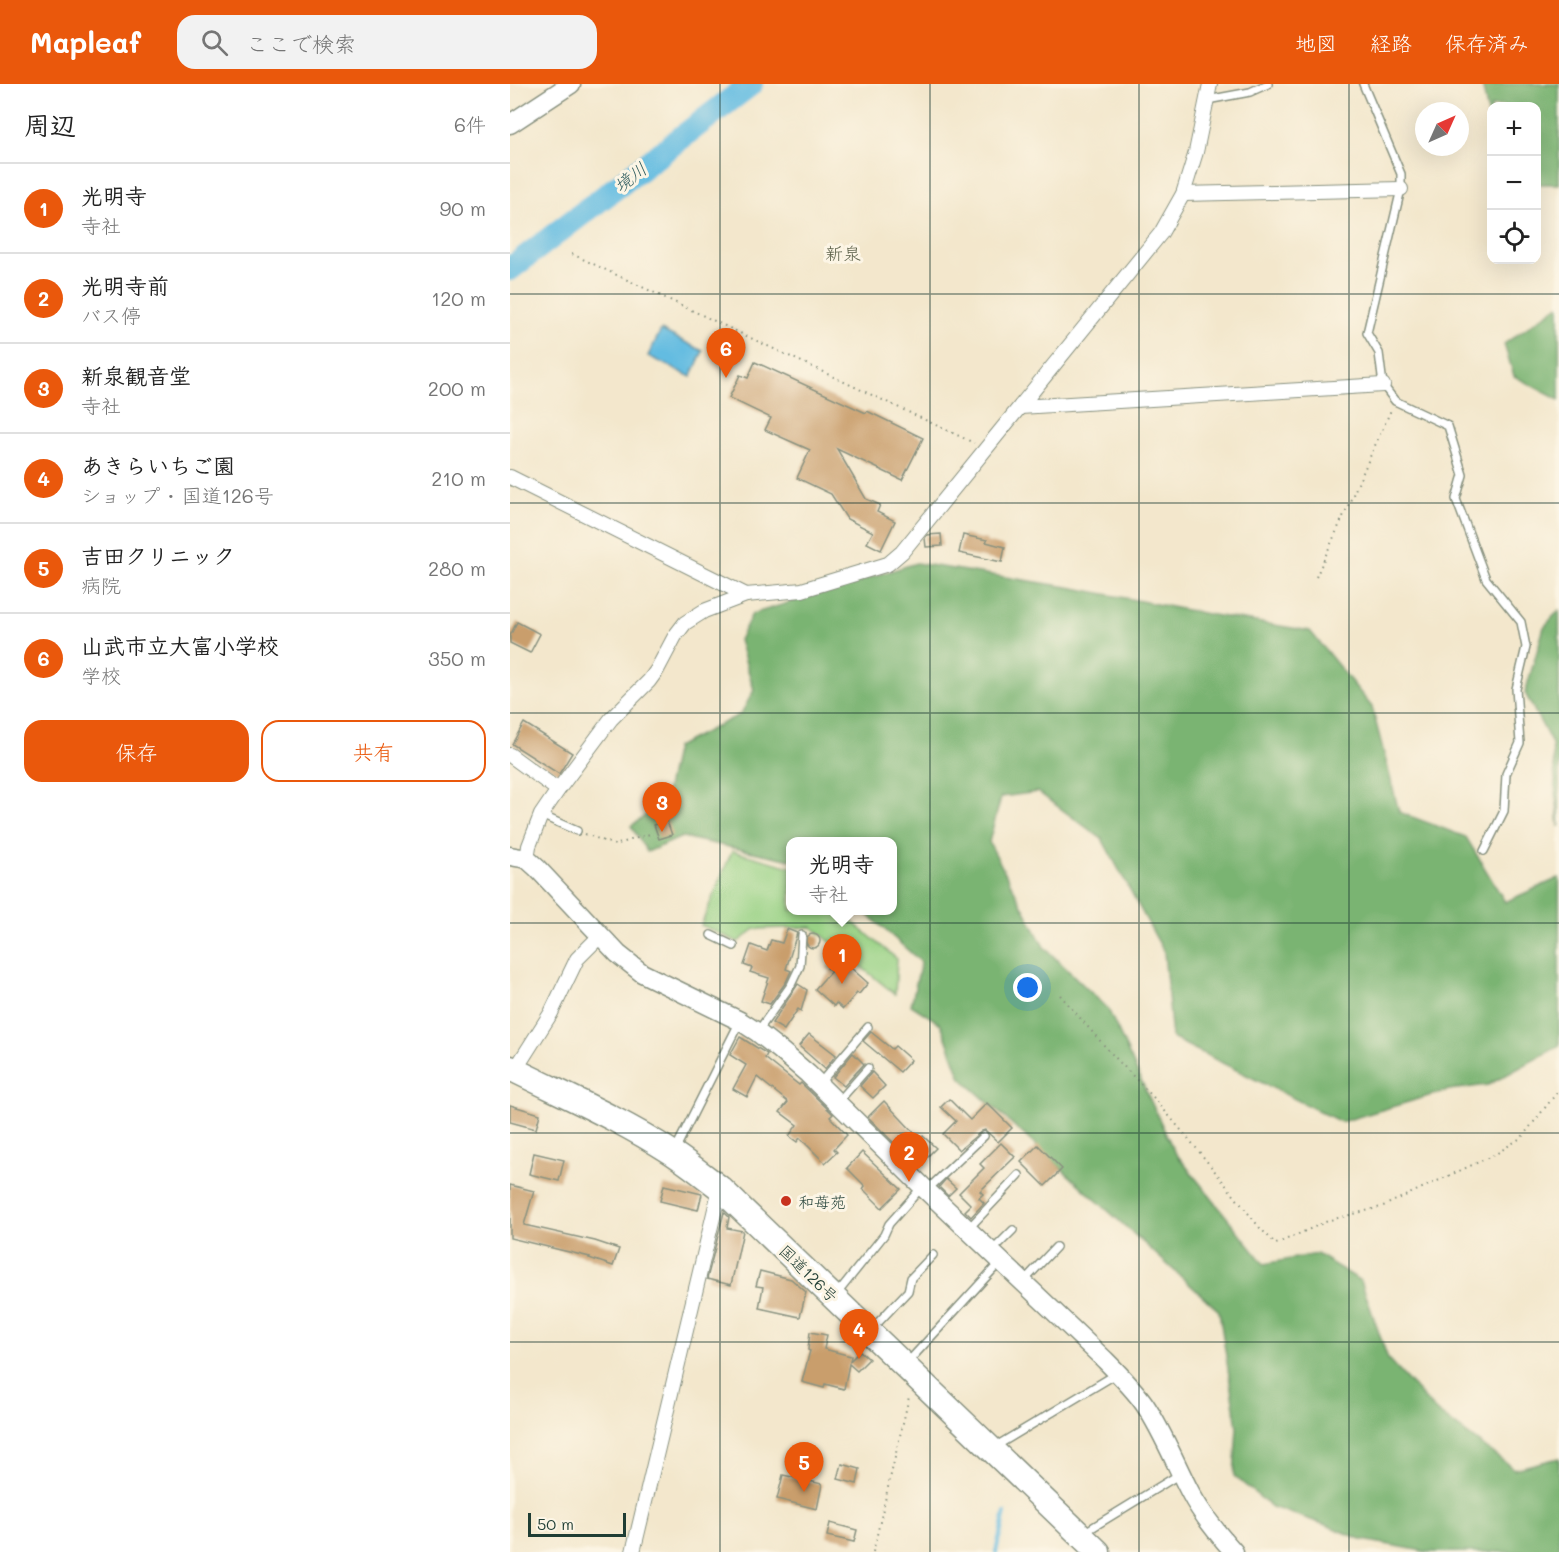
<!DOCTYPE html>
<html lang="ja">
<head>
<meta charset="utf-8">
<style>
  body { margin:0; font-family:Mali,"Klee One",sans-serif; background:#f2f2f2; color:#222 }
  .controls { position:absolute; right:18px; top:18px; display:grid; overflow:hidden; border-radius:12px; box-shadow:0 6px 24px #0002 }
  .controls button { width:54px; height:54px; display:grid; place-items:center; padding:0; border:0; border-bottom:2px solid #e0e0e0; background:#fff; color:#222; font:30px sans-serif }
  .compass { position:absolute; left:905px; top:18px; width:54px; height:54px; border-radius:50%; background:#fff; box-shadow:0 6px 24px #0002; rotate:45deg }
  .scale { position:absolute; left:18px; bottom:15px; width:98px; box-sizing:border-box; padding-left:6px; border:3px solid #1f3d34; border-top:0; font-size:16px; line-height:21px; white-space:nowrap; color:#1f3d34; -webkit-text-stroke:4px #fcf5e5; paint-order:stroke }
  .you { position:absolute; left:518px; top:904px; width:21px; height:21px; margin:-15px; border:4px solid #fff; border-radius:50%; background:#1a73e8; box-shadow:0 0 0 9px #1a73e833 }
  .badge { display:grid; place-items:center; width:39px; height:39px; border-radius:50%; background:#ea580c; color:#fff; font-size:20px; font-weight:700 }
  .pin { position:absolute; translate:-50% -50px; filter:drop-shadow(0 2px 3px #0008) }
  .pin::after { content:''; position:absolute; top:32px; width:21px; height:18px; background:inherit; clip-path:polygon(0 0,100% 0,50% 100%) }
  .popup { position:absolute; left:276px; top:753px; width:111px; height:78px; box-sizing:border-box; display:grid; place-content:center; border-radius:12px; background:#fff; filter:drop-shadow(0 2px 4px #0005); font-size:20px; white-space:nowrap; color:#767676 }
  .popup b { font-size:22px; color:#222 }
  .popup::after { content:''; position:absolute; left:50%; top:100%; margin-left:-12px; border:12px solid transparent; border-top-color:#fff }
  .list { margin:0; padding:0; list-style:none }
  h2 { display:flex; justify-content:space-between; align-items:center; height:78px; margin:0; padding:0 24px; font-size:26px }
  h2 small { font-size:20px; font-weight:400; color:#767676 }
  .list li { display:grid; grid-template-columns:39px 1fr auto; gap:18px; align-items:center; box-sizing:border-box; height:90px; padding:0 24px; border-top:2px solid #e0e0e0 }
  .list b { display:block; font-size:22px; white-space:nowrap }
  .list p { margin:0; font-size:20px; white-space:nowrap; color:#767676 }
  .list em { font-size:20px; font-style:normal; color:#767676 }
  .actions { display:flex; gap:12px; padding:18px 24px }
  .actions a { flex:1; padding:14px 0; border:2px solid #ea580c; border-radius:18px; text-align:center; font-size:21px; color:#ea580c }
  .actions .main { background:#ea580c; color:#fff }
  .icon { flex:none; width:33px; height:33px; fill:none; stroke:currentColor; stroke-width:2; stroke-linecap:round; stroke-linejoin:round }
  .map { position:relative; flex:none; width:1049px; height:1468px; overflow:hidden }
  header { display:flex; align-items:center; gap:36px; box-sizing:border-box; height:84px; padding:0 30px; background:#ea580c; color:#fff }
  header strong { font-size:28px }
  nav { display:flex; gap:33px; margin-inline-start:auto; font-size:21px }
  .search { width:420px; height:54px; background:#f2f2f2; display:flex; align-items:center; gap:15px; box-sizing:border-box; padding:0 21px; border-radius:18px; color:#767676; font-size:22px }
  main { display:flex }
  aside { flex:1; background:#fff }
  .map>svg:first-child { display:block }
  .green { fill:#99d285; stroke:#5c885c; stroke-width:1.5 }
  .forest { fill:#7ab472; stroke:#4c7853; stroke-width:1.5 }
  .water { fill:#64bce1; stroke:#427c8a; stroke-width:1.5 }
  .lines { fill:none; stroke-linecap:round; stroke-linejoin:round }
  .stream { stroke:#64bce1; stroke-width:4 }
  .river { stroke:#64bce1; stroke-width:24 }
  .building { fill:#c99e6c }
  .lane-casing { stroke:#899280; stroke-width:10 }
  .street-casing { stroke:#899280; stroke-width:16 }
  .secondary-casing { stroke:#899280; stroke-width:21 }
  .highway-casing { stroke:#899280; stroke-width:27 }
  .path { stroke:#899280; stroke-width:2; stroke-dasharray:1.5 4.5; stroke-linecap:butt }
  .lane { stroke:#fff; stroke-width:7 }
  .street { stroke:#fff; stroke-width:14 }
  .secondary { stroke:#fff; stroke-width:18 }
  .highway { stroke:#fff; stroke-width:24 }
  .grid { fill:none; stroke:#1f3d34; stroke-width:1.5; stroke-opacity:0.55 }
  .poi-dot { fill:#c8321e; stroke:#fcf5e5; stroke-width:2 }
  .labels { text-anchor:middle; dominant-baseline:central; stroke-width:6; stroke-linejoin:round; paint-order:stroke }
  .poi-label { font-size:16px; fill:#1f3d34; stroke:#fcf5e5; text-anchor:start }
  .street-label { font-size:16px; fill:#1f3d34; stroke:#fcf5e5 }
  .water-label { font-size:18px; font-style:italic; fill:#305d5f; stroke:#fcf5e5 }
  .neighbourhood-label { font-size:18px; fill:#5a5f48; stroke:#fcf5e5 }
</style>
</head>
<body>
<header>
<strong>Mapleaf</strong>
<div class="search"><svg class="icon" aria-label="search" viewBox="0 0 24 24"><circle cx="10" cy="10" r="6"/><path d="M15 15l6 6"/></svg>ここで検索</div>
<nav><a>地図</a><a>経路</a><a>保存済み</a></nav>
</header>
<main>
<aside>
<h2>周辺<small>6件</small></h2>
<ul class="list">
<li><span class="badge">1</span><div><b>光明寺</b><p>寺社</p></div><em>90 m</em></li>
<li><span class="badge">2</span><div><b>光明寺前</b><p>バス停</p></div><em>120 m</em></li>
<li><span class="badge">3</span><div><b>新泉観音堂</b><p>寺社</p></div><em>200 m</em></li>
<li><span class="badge">4</span><div><b>あきらいちご園</b><p>ショップ · 国道126号</p></div><em>210 m</em></li>
<li><span class="badge">5</span><div><b>吉田クリニック</b><p>病院</p></div><em>280 m</em></li>
<li><span class="badge">6</span><div><b>山武市立大富小学校</b><p>学校</p></div><em>350 m</em></li>
</ul>
<div class="actions"><a class="main">保存</a><a>共有</a></div>
</aside>
<div class="map">
<svg width="1049" height="1468" viewBox="0 0 1049 1468">
  <rect width="100%" height="100%" fill="#fcf5e5"/>
  <filter id="ink" filterUnits="userSpaceOnUse"><feTurbulence type="fractalNoise" baseFrequency=".0167" numOctaves="2"/><feDisplacementMap in="SourceGraphic" scale="12" xChannelSelector="R" yChannelSelector="G"/><feConvolveMatrix kernelMatrix="1 2 1 2 8 2 1 2 1" color-interpolation-filters="sRGB"/></filter>
  <filter id="wash" filterUnits="userSpaceOnUse"><feTurbulence type="fractalNoise" baseFrequency=".008" numOctaves="4" result="noise"/><feDisplacementMap in="SourceGraphic" scale="24" xChannelSelector="R" yChannelSelector="G"/><feGaussianBlur stdDeviation="1.35" result="paint"/><feColorMatrix in="noise" values="0 0 0 0 0 0 0 0 0 0 0 0 0 0 0 0 0 1.4 0 .05"/><feComposite in="paint" operator="in"/></filter>
  <g filter="url(#wash)">
    <rect width="100%" height="100%" fill="#f3e7cc"/>
    <polygon class="green" points="222,767 281,783 281,826 329,827 387,875 385,910 302,843 245,845 228,858 191,841"/>
    <g class="forest">
      <polygon points="972,0 1049,0 1049,100 1027,100 1026,22 981,22 981,44"/>
      <polygon points="1049,221 1049,316 1004,292 994,260"/>
      <polygon points="406,479 564,504 697,530 800,547 862,623 889,728 956,753 995,818 1049,794 1049,962 978,1001 939,1006 831,1038 662,954 654,868 592,755 528,708 491,713 479,758 534,863 598,925 664,1067 754,1180 807,1170 851,1197 878,1275 926,1327 1004,1385 1049,1374 1049,1468 918,1468 853,1456 816,1441 762,1423 724,1392 727,1343 709,1227 451,994 431,940 401,921 411,878 354,827 383,826 383,758 281,758 281,776 172,753 137,768 121,742 154,718 166,663 231,630 244,606 229,556 242,530"/>
      <polygon points="1049,526 1049,743 1042,660 1015,609 1034,543"/>
    </g>
    <polygon class="water" points="151,246 193,267 181,293 138,272"/>
    <g class="lines">
      <polyline class="stream" points="486,1468 495,1429"/>
      <polyline class="river" points="0,185 241,0"/>
    </g>
    <g id="blocks">
      <g class="building">
        <polygon points="245,278 356,329 357,327 413,354 392,396 327,365 356,415 370,421 367,428 385,437 371,466 357,459 363,448 337,435 321,410 287,394 300,366 255,346 261,334 219,314 230,291 238,294"/>
        <polygon points="431,450 432,462 416,463 415,454 417,451"/>
        <polygon points="453,451 477,456 476,458 495,463 492,478 449,469"/>
        <polygon points="7,538 30,550 20,569 0,559 0,552"/>
        <polygon points="14,639 62,669 49,690 2,660"/>
        <polygon points="157,737 162,751 149,755 144,741"/>
        <polygon points="277,845 287,849 276,885 281,887 276,898 260,920 251,917 259,894 240,888 242,884 234,881 241,861 257,867 261,856 272,859"/>
        <circle cx="303" cy="857" r="7"/>
        <polygon points="326,873 331,877 332,876 358,899 349,910 347,909 333,925 326,919 324,922 305,905 321,887 317,884"/>
        <polygon points="288,900 297,906 291,927 288,925 274,946 262,939"/>
        <polygon points="361,948 382,965 385,962 401,976 390,988 353,957"/>
        <polygon points="299,950 326,971 315,985 289,962"/>
        <polygon points="230,953 257,970 255,974 289,1001 291,999 323,1030 320,1033 337,1051 324,1065 327,1068 315,1079 290,1054 287,1058 279,1052 287,1041 270,1028 278,1018 247,993 237,1013 223,1005 236,981 220,971"/>
        <polygon points="343,969 354,980 334,1002 323,993"/>
        <polygon points="362,988 375,1002 363,1014 350,1002"/>
        <polygon points="439,1015 460,1036 477,1019 502,1044 488,1058 475,1046 472,1047 449,1066 433,1050 446,1037 431,1023"/>
        <polygon points="374,1017 410,1055 413,1052 426,1064 412,1078 394,1060 390,1065 358,1033"/>
        <polygon points="0,1021 30,1030 26,1045 0,1038"/>
        <polygon points="491,1059 505,1073 470,1107 473,1110 469,1114 474,1119 461,1133 455,1127 461,1121 449,1109 474,1084 470,1080"/>
        <polygon points="528,1061 552,1085 535,1102 511,1078"/>
        <polygon points="352,1068 391,1105 372,1124 353,1105 355,1102 337,1084"/>
        <polygon points="24,1069 54,1076 49,1097 19,1090"/>
        <polygon points="436,1095 446,1104 438,1112 429,1103"/>
        <polygon points="0,1101 24,1107 14,1141 85,1157 109,1165 103,1182 79,1174 80,1173 0,1154"/>
        <polygon points="154,1101 192,1110 188,1126 150,1117"/>
        <polygon points="214,1128 219,1133 217,1144 233,1147 221,1201 197,1195"/>
        <polygon points="250,1187 281,1195 296,1208 290,1233 249,1224 253,1203 246,1202"/>
        <polygon points="300,1248 317,1251 314,1265 341,1272 340,1277 350,1267 359,1275 347,1287 339,1280 334,1305 315,1300 314,1304 292,1298 300,1267 298,1266"/>
        <polygon points="332,1380 350,1385 347,1400 328,1395"/>
        <polygon points="273,1391 312,1400 307,1425 267,1415"/>
        <polygon points="320,1439 347,1446 344,1458 317,1452"/>
      </g>
    </g>
  </g>
  <g filter="url(#ink)">
    <use href="#blocks" fill-opacity="0" stroke="#899280" stroke-width="1.5"/>
    <g class="lines">
      <g class="lane-casing">
        <g id="lane">
          <polyline points="853,0 891,90 891,105 857,249 869,269 873,301 885,317 938,342 953,391 946,415 976,495 1011,538 1016,563 1006,605 1010,659 996,690 994,727 974,767"/>
          <polyline points="697,16 740,8 758,0"/>
          <polyline points="31,731 67,747"/>
          <polyline points="201,851 224,862"/>
          <polyline points="248,947 281,901 290,882 292,851"/>
          <polyline points="309,1000 358,943"/>
          <polyline points="328,1018 358,984"/>
          <polyline points="165,1066 230,937"/>
          <polyline points="417,1106 474,1052"/>
          <polyline points="459,1144 509,1091"/>
          <polyline points="482,1167 503,1146"/>
          <polyline points="513,1198 546,1163"/>
          <polyline points="326,1211 374,1151 379,1140 412,1103"/>
          <polyline points="361,1246 398,1207 401,1194 423,1171"/>
          <polyline points="397,1279 491,1177"/>
          <polyline points="486,1362 608,1289"/>
          <polyline points="575,1448 670,1390"/>
        </g>
      </g>
      <g class="street-casing">
        <g id="street">
          <polyline points="673,110 891,105"/>
          <polyline points="510,323 873,301"/>
          <polyline points="0,393 236,511"/>
          <polyline points="0,671 48,706"/>
          <polyline points="17,775 19,762 31,731 48,706 101,635 139,597 147,586 165,552 175,539 194,527 236,511 292,506 378,480 392,468 651,149 673,110 686,68 700,0"/>
          <polyline points="5,986 41,929 67,875 91,851"/>
          <polyline points="123,1468 210,1104"/>
        </g>
      </g>
      <g class="secondary-casing">
        <g id="secondary">
          <polyline points="0,40 61,0"/>
          <path d="M 0,772 L 17,775 L 27,784 L 108,870 L 132,889 L 230,937 L 247,948 L 270,966 L 298,990 L 416,1106 L 595,1276 C 609,1290 624,1305 635,1321 C 653,1348 665,1379 680,1408 C 691,1430 707,1449 724,1468"/>
        </g>
      </g>
      <g class="highway-casing">
        <path id="highway" d="M 0,984 C 54,1011 110,1035 161,1068 C 178,1079 194,1092 210,1104 L 588,1468"/>
      </g>
      <g class="path">
        <polyline points="62,170 464,359"/>
        <polyline points="806,493 881,326"/>
        <polyline points="75,750 105,761 143,749"/>
        <polyline points="550,911 599,967 644,1014 687,1065 750,1144 766,1160 820,1136 871,1123 986,1070 1012,1053 1049,1006"/>
        <polyline points="363,1468 399,1313"/>
      </g>
      <use href="#lane" class="lane"/>
      <use href="#street" class="street"/>
      <use href="#secondary" class="secondary"/>
      <use href="#highway" class="highway"/>
    </g>
  </g>
  <path class="grid" d="M 210,0 L 210,1468M 420,0 L 420,1468M 629,0 L 629,1468M 839,0 L 839,1468M 0,210 L 1049,210M 0,419 L 1049,419M 0,629 L 1049,629M 0,839 L 1049,839M 0,1049 L 1049,1049M 0,1258 L 1049,1258"/>
  <circle class="poi-dot" cx="276" cy="1117" r="6"/>
  <g class="labels">
    <g class="poi-label">
      <text x="288" y="1117">和苺苑</text>
    </g>
    <g class="street-label">
      <text transform="translate(299 1189) rotate(44)">国道126号</text>
    </g>
    <g class="water-label">
      <text transform="translate(120 93) rotate(-38)">境川</text>
    </g>
    <g class="neighbourhood-label">
      <text x="333" y="169">新泉</text>
    </g>
  </g>
</svg>
<div class="controls">
<button>+</button>
<button>−</button>
<button><svg class="icon" aria-label="locate" viewBox="0 0 24 24"><circle cx="12" cy="12" r="6"/><path d="M12 2v4M12 18v4M2 12h4M18 12h4"/></svg></button>
</div>
<svg class="compass" viewBox="-18 -18 36 36"><path d="M0-13l5 13h-10z" fill="#e53935"/><path d="M0 13l5-13h-10z" fill="#767676"/></svg>
<div class="scale">50 m</div>
<div class="you"></div>
<div class="pin badge" style="left:332px;top:900px">1</div>
<div class="popup"><b>光明寺</b>寺社</div>
<div class="pin badge" style="left:399px;top:1098px">2</div>
<div class="pin badge" style="left:152px;top:748px">3</div>
<div class="pin badge" style="left:349px;top:1275px">4</div>
<div class="pin badge" style="left:294px;top:1408px">5</div>
<div class="pin badge" style="left:216px;top:294px">6</div>
</div>
</main>
</body>
</html>
